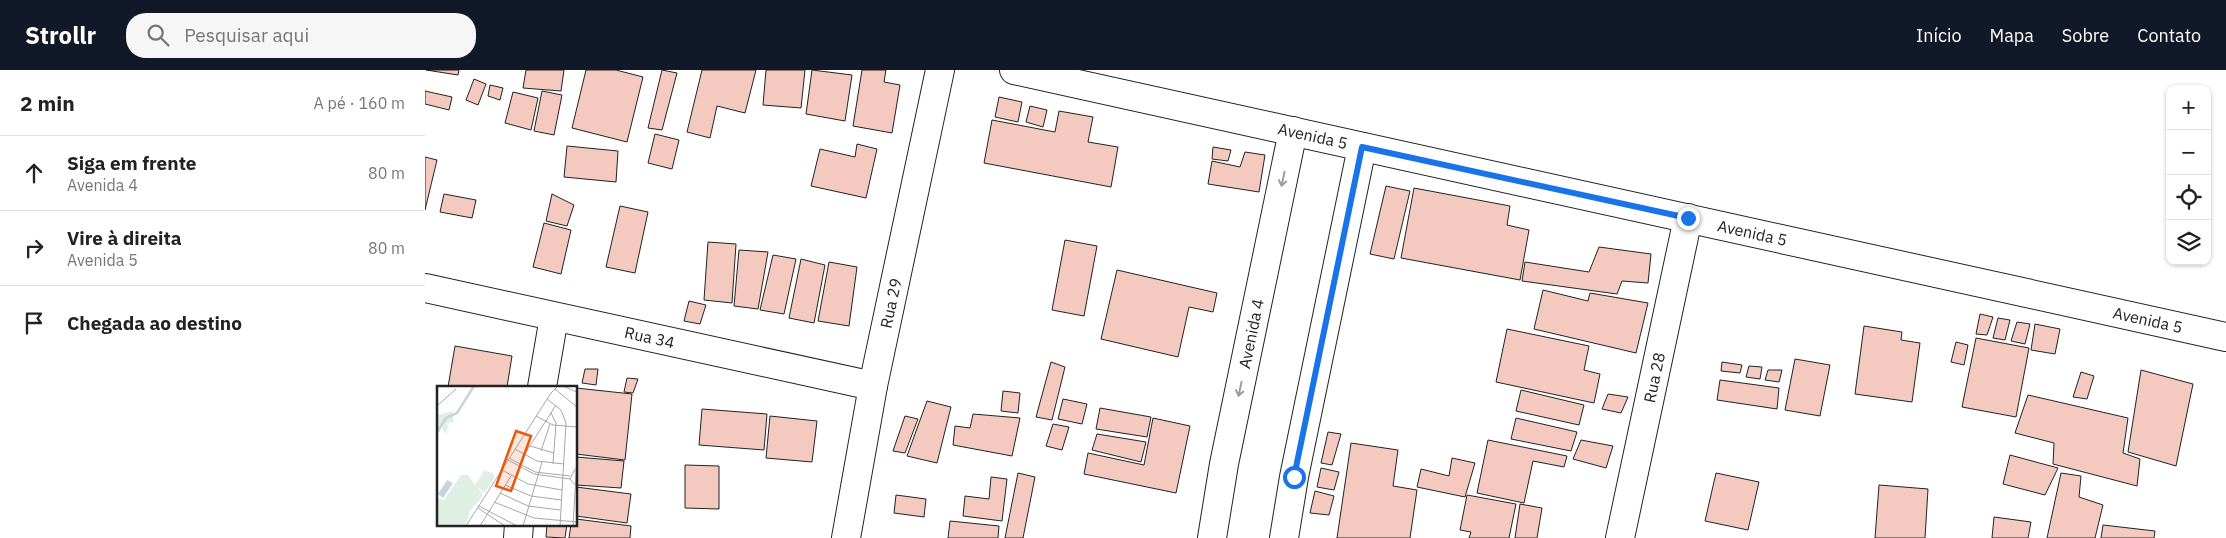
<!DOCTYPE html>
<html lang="pt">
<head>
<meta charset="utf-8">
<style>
  body { margin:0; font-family:"IBM Plex Sans",sans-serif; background:#f6f6f6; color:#222 }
  .controls { position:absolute; right:15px; top:15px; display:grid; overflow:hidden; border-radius:10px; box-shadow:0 1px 4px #0004 }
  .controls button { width:45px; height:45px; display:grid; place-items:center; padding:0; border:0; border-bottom:1px solid #e0e0e0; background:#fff; color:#222; font:25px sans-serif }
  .stop { position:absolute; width:15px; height:15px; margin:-11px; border:4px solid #1a73e8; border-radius:50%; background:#fff }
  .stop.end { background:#1a73e8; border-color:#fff; box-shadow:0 1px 5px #0008 }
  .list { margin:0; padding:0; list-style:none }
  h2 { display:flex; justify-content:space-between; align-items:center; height:65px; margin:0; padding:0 20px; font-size:21px }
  h2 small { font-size:16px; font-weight:400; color:#767676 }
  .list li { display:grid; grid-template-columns:32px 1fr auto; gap:15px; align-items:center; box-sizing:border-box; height:75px; padding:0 20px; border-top:1px solid #e0e0e0 }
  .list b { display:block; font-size:19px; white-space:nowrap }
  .list p { margin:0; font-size:16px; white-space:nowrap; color:#767676 }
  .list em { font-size:16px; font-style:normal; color:#767676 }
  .icon { flex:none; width:28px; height:28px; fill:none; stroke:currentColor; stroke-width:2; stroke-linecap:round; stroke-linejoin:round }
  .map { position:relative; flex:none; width:1801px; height:468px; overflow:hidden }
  header { display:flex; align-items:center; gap:30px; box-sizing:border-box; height:70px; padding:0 25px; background:#111827; color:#fff }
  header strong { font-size:24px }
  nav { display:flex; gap:28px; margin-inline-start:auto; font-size:18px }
  .search { width:350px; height:45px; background:#f6f6f6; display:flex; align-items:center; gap:12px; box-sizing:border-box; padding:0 18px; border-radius:20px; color:#767676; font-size:19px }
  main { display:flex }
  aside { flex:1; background:#fff }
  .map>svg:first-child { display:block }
  .building { fill:#f3c9c0; stroke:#222 }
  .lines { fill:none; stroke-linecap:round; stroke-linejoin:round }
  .minor-casing { stroke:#222; stroke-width:30 }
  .minor { stroke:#fff; stroke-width:28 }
  .oneway { stroke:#9c9c9c }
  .route { stroke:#1a73e8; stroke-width:6 }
  .labels { text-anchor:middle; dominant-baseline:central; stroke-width:4; stroke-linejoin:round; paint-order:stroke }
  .street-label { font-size:16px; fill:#222; stroke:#fff }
  .inset-river { fill:none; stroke:#c7d3dd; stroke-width:2.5 }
  .inset-road { fill:none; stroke:#a7a7a7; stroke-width:1 }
  .view { fill:#e8590c; fill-opacity:0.15; stroke:#e8590c; stroke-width:2.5 }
  .inset-edge { fill:none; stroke:#222; stroke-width:2.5 }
</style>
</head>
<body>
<header>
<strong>Strollr</strong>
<div class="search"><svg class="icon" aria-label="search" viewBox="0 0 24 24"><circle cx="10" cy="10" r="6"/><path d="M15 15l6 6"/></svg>Pesquisar aqui</div>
<nav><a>Início</a><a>Mapa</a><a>Sobre</a><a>Contato</a></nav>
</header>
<main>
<aside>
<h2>2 min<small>A pé · 160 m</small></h2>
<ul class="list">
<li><svg class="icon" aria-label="ahead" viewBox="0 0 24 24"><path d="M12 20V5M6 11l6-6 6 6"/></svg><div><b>Siga em frente</b><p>Avenida 4</p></div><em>80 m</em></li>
<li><svg class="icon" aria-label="right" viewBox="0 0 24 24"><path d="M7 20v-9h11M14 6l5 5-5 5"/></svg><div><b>Vire à direita</b><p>Avenida 5</p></div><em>80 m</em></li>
<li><svg class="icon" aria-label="arrive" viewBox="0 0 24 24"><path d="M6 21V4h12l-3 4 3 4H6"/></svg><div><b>Chegada ao destino</b></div></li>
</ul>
</aside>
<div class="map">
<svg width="1801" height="468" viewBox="0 0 1801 468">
  <rect width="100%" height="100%" fill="#fff"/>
  <g class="building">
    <polygon points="1,0 34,0 33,5"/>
    <polygon points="101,0 139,0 136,21 98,18"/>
    <polygon points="161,0 191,0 218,7 202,72 147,58"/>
    <polygon points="237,0 252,3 237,60 223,58"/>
    <polygon points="277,0 331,0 320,43 292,36 285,68 262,62"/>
    <polygon points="341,0 380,0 376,38 338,35"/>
    <polygon points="387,0 427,5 420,51 381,44"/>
    <polygon points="437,0 461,0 459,12 475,15 467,63 428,56"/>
    <polygon points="49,9 61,14 53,35 41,30"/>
    <polygon points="65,15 78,18 75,30 63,26"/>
    <polygon points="0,21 27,27 24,40 0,34"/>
    <polygon points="117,21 137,25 129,65 109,61"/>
    <polygon points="88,22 113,28 106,60 80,53"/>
    <polygon points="574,27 597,32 593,52 570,47"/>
    <polygon points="605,36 622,40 618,57 601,52"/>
    <polygon points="634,41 668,47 663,72 693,77 686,117 559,93 567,50 630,62"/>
    <polygon points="230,64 254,70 247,99 223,93"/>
    <polygon points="432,74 452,79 441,128 386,116 395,79 430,87"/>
    <polygon points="142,76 193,81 191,112 139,107"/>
    <polygon points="788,77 806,80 803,91 787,89"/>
    <polygon points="820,82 840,85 834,122 783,114 787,91 815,97"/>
    <polygon points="0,87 12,90 0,140"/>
    <polygon points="961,116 985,121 969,189 945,184"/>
    <polygon points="989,118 1085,136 1082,155 1104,160 1095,210 976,188"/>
    <polygon points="19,124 51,130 47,148 15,142"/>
    <polygon points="127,124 149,135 142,156 121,151"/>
    <polygon points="195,136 223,142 210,203 181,197"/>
    <polygon points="119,153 146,160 136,204 108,197"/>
    <polygon points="640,170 672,176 659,246 627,240"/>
    <polygon points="283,172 311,174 307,233 279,230"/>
    <polygon points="1174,177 1226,184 1223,213 1197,211 1192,224 1097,211 1100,192 1164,202"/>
    <polygon points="314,180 343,182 333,239 309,236"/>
    <polygon points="348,185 371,189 359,244 335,240"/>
    <polygon points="376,189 400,195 389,253 364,248"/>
    <polygon points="404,192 432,197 424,256 393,251"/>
    <polygon points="692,200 792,223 788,242 764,237 753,287 676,269"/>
    <polygon points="1118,220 1163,231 1165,223 1223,233 1211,283 1109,259"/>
    <polygon points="264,231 281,235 275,254 259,251"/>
    <polygon points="1555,244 1568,247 1562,265 1551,264"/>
    <polygon points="1573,248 1585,250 1580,270 1568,268"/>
    <polygon points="1592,252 1605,254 1600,274 1586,271"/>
    <polygon points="1610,254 1635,259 1630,284 1606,280"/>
    <polygon points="1439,256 1477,262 1476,270 1495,273 1487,332 1430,324"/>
    <polygon points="1082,259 1164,276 1159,300 1175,304 1169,333 1071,312"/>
    <polygon points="1551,268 1604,278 1591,347 1537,337"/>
    <polygon points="1531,272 1543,275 1539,295 1526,292"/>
    <polygon points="30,276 87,286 82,317 23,317"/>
    <polygon points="1370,289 1405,295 1395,346 1360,340"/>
    <polygon points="626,292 640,297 627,350 611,347"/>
    <polygon points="1297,292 1317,295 1315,303 1296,301"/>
    <polygon points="1324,296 1337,297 1335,309 1321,307"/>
    <polygon points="160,299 173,299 171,315 157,313"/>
    <polygon points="1343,300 1357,300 1354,312 1340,310"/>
    <polygon points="1716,300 1768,314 1751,396 1703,382"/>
    <polygon points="1656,302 1669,306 1662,329 1648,327"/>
    <polygon points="202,308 213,309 208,323 199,322"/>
    <polygon points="1295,310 1354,318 1352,339 1292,330"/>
    <polygon points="151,318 207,324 200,390 151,384"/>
    <polygon points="1096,320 1159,335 1154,355 1091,341"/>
    <polygon points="578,321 595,323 593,343 576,341"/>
    <polygon points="1183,324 1203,327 1196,343 1177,339"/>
    <polygon points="1603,325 1703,348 1698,383 1715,389 1712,416 1628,394 1629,373 1590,363"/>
    <polygon points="638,329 662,334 657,354 633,349"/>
    <polygon points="502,331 526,337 512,393 482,386"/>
    <polygon points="675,338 726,347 722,367 671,359"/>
    <polygon points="277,339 342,344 339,380 274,375"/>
    <polygon points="548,344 595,348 587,386 528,375 530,356 545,358"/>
    <polygon points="345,346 392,351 387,392 341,388"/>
    <polygon points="480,346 493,349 480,383 468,381"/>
    <polygon points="728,348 765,356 751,423 659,404 663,383 719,395"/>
    <polygon points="1091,348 1152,362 1146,381 1086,369"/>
    <polygon points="628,354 644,357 637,380 621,376"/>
    <polygon points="903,362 916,364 907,395 896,393"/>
    <polygon points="672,364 721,372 716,392 667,380"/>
    <polygon points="1063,370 1142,386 1139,397 1108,391 1099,433 1052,423"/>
    <polygon points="1156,370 1188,376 1181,398 1148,389"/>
    <polygon points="926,373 973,380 968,416 992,420 985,468 912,468"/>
    <polygon points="1585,385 1633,398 1620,425 1578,414"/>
    <polygon points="151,387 199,391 196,418 151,415"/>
    <polygon points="1027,388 1050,393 1040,427 992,417 996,399 1024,406"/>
    <polygon points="260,395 294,396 294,439 260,438"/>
    <polygon points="896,398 914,402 909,420 892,417"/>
    <polygon points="593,403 610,407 598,468 580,468"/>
    <polygon points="1291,403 1334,412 1323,460 1280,451"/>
    <polygon points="1636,403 1656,406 1654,427 1678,435 1670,468 1622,468"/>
    <polygon points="566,407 582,409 577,451 538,446 540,426 564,429"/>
    <polygon points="1454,415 1503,419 1500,468 1450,468"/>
    <polygon points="151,417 206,424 202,453 151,446"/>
    <polygon points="890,421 909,426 904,445 885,443"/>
    <polygon points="471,425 501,429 499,447 469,443"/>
    <polygon points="1042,425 1091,434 1084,468 1044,468 1046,462 1035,460"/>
    <polygon points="1095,434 1117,438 1112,468 1090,468"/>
    <polygon points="1569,447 1606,452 1603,468 1567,468"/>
    <polygon points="151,449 206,456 205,468 144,468 146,454 151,454"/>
    <polygon points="525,451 574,456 573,468 523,468"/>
    <polygon points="122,454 142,454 140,468 121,467"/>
    <polygon points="1678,455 1730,461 1729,468 1676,468"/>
  </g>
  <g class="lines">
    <g class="minor-casing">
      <g id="minor">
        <path id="s1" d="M 589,0 L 1801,267"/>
        <path id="s2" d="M 0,218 L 448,316"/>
        <polyline points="117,317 129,247"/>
        <polyline points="93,468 94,454"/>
        <path id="s3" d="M 421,468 L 448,316 L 515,0"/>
        <path id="s4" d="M 787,468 L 799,394 L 868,61"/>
        <polyline points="859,468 869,407 937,77"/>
        <path id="s5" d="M 1195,468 L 1263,148"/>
      </g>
    </g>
    <use href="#minor" class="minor"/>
  </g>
  <defs><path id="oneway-shaft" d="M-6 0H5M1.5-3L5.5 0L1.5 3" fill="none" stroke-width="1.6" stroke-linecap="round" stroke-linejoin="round" transform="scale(1.25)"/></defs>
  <g class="oneway">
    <use href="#oneway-shaft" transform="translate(858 109) rotate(102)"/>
    <use href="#oneway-shaft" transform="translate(815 319) rotate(102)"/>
  </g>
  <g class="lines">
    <polyline class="route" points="869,407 937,77 1263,148"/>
  </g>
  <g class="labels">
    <g class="street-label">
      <text stroke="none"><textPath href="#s1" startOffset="306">Avenida 5</textPath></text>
      <text stroke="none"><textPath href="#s1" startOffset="756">Avenida 5</textPath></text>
      <text stroke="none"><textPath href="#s3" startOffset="239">Rua 29</textPath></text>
      <text stroke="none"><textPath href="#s1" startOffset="1161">Avenida 5</textPath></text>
      <text stroke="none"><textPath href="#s4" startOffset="208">Avenida 4</textPath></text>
      <text stroke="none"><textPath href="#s2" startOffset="230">Rua 34</textPath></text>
      <text stroke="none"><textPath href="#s5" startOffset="164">Rua 28</textPath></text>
    </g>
  </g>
  <g transform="translate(12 316)">
    <rect width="140" height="140" fill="#fff"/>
    <path d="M 15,25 L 17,36 L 9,37 L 12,40 L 8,48 L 4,40 L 3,46 L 0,46 L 1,29 ZM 47,84 L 57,88 L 57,93 L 47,107 L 40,100 L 46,110 L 33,125 L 29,137 L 26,140 L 0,140 L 0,112 L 7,114 L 24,89 L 31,89 L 38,99 Z" fill="#e0efe3"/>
    <path d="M 10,94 L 16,97 L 6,112 L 1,108 Z" fill="#c7d3dd"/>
    <path class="inset-river" d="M 0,46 L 9,32 L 20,27 L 37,0"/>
    <path class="inset-road" d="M 126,0 L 140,6M 118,3 L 140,21M 110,13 L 124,24 L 129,37 L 123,140M 0,20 L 19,3M 114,27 L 119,37 L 116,78M 99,30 L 116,39 L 140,41M 93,60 L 117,67M 78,63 L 100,75 L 127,78M 104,65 L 113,38M 87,69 L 119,19M 72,72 L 98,86 L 133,90M 71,74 L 97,88 L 133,93M 138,83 L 133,93 L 140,101M 65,84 L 91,98 L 125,104M 68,99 L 94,110 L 124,114M 63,107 L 91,120 L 123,124M 57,116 L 97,132 L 140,136M 42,120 L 80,140M 41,122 L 68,140M 29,140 L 114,7 L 121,0M 43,140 L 74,90M 86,140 L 105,76M 136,140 L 140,71"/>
    <path class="view" d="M 79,45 L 94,50 L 74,105 L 59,100 Z"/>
    <rect width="140" height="140" class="inset-edge"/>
  </g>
</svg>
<div class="controls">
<button>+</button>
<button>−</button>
<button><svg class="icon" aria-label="locate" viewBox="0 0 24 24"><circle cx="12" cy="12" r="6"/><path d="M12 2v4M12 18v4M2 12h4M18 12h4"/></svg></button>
<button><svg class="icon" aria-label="layers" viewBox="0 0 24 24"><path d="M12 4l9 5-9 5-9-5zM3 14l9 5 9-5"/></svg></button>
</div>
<div class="stop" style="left:869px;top:407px"></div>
<div class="stop end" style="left:1263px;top:148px"></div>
</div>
</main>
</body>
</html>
